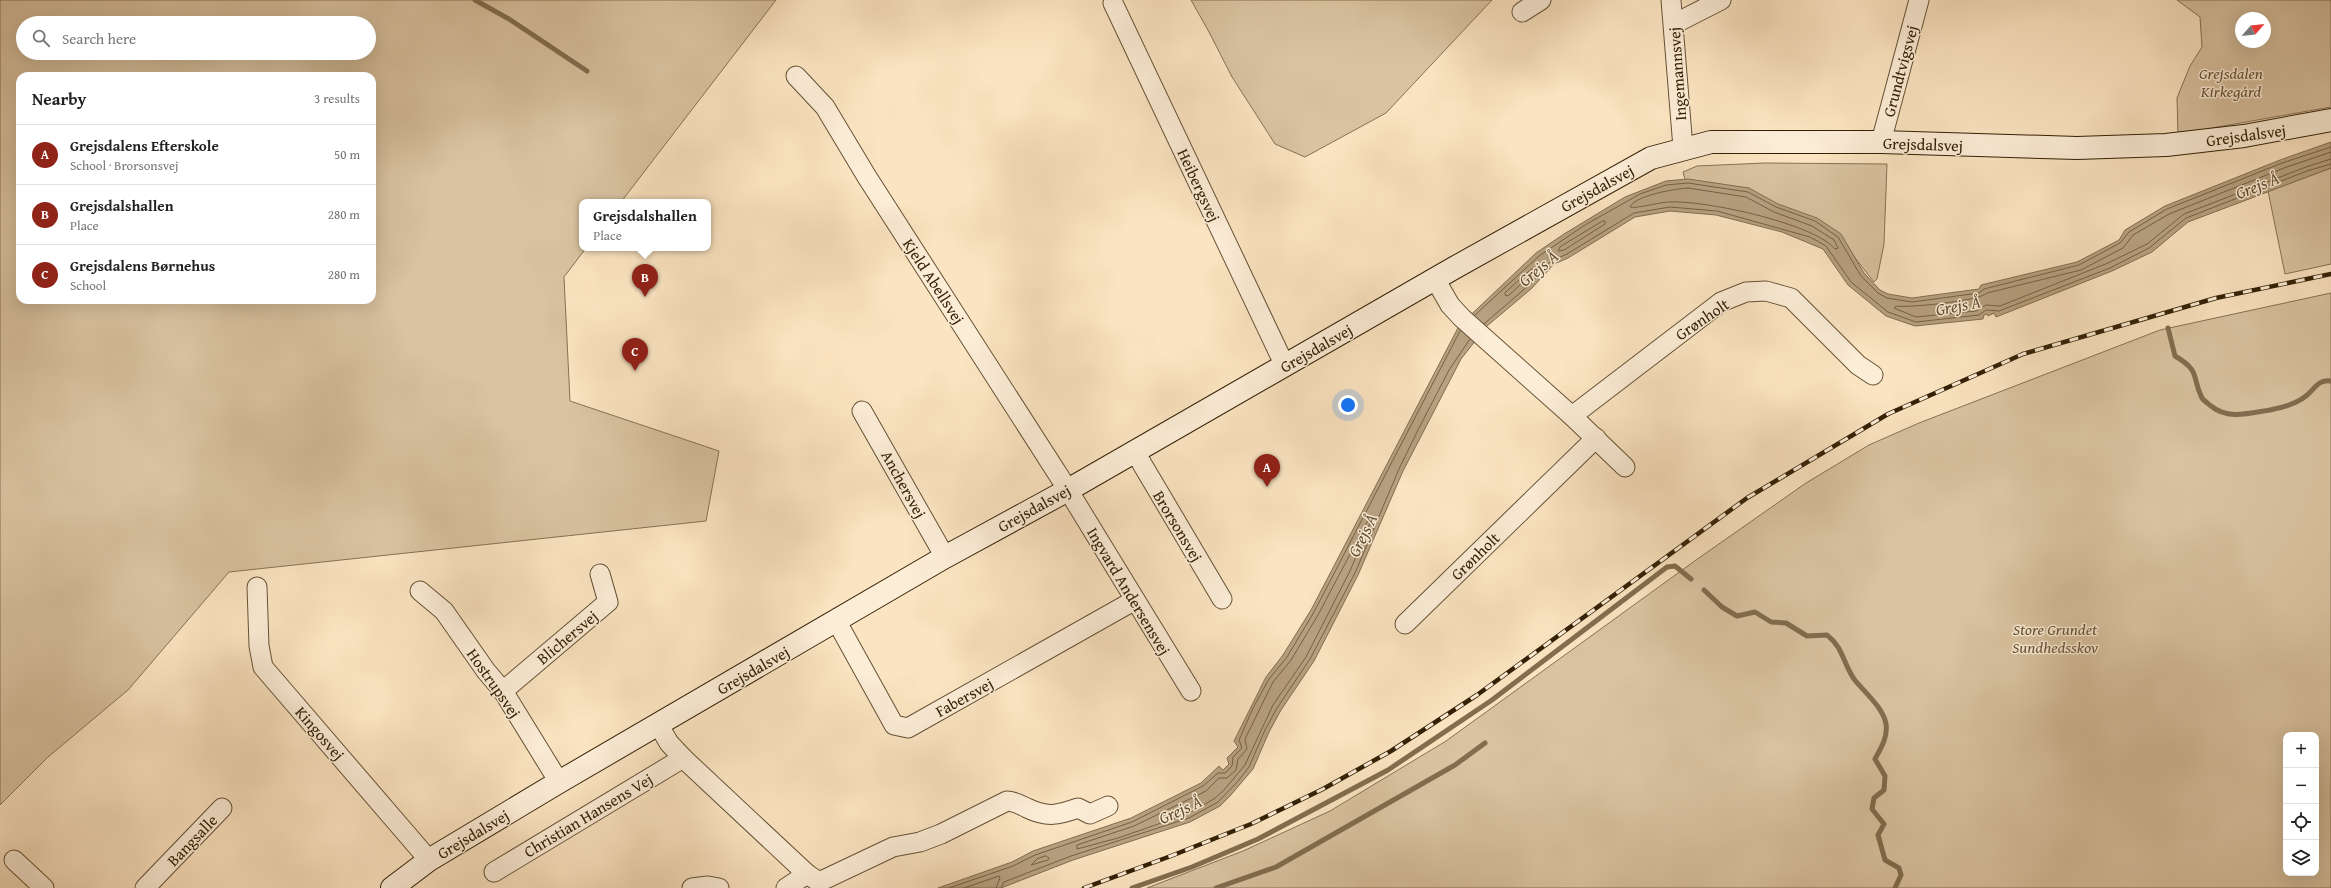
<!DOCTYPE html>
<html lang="en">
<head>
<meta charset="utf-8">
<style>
  body { margin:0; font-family:"Gentium Book Plus",serif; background:#f2f2f2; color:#222 }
  .controls { position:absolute; right:12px; bottom:12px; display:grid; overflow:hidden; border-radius:8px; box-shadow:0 4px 16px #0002 }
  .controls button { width:36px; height:36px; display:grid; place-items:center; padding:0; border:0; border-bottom:1px solid #e0e0e0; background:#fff; color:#222; font:20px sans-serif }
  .compass { position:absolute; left:2235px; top:12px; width:36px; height:36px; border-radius:50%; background:#fff; box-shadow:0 4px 16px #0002; rotate:62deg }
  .you { position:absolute; left:1348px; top:405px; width:14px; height:14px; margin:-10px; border:3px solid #fff; border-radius:50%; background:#1a73e8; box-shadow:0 0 0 6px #1a73e833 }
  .badge { display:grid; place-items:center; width:26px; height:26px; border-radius:50%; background:#8f2418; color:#fff; font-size:13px; font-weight:700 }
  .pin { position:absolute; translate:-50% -33px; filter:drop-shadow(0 1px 2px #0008) }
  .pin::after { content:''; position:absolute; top:21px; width:14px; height:12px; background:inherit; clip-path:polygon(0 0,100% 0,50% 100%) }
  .popup { position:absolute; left:579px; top:199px; width:132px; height:52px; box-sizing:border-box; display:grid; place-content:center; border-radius:8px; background:#fff; filter:drop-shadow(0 1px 3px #0005); font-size:13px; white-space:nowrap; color:#767676 }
  .popup b { font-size:15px; color:#222 }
  .popup::after { content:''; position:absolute; left:50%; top:100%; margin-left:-8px; border:8px solid transparent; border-top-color:#fff }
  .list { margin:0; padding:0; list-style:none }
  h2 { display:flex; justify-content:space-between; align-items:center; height:52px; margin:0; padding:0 16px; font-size:17px }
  h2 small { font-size:13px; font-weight:400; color:#767676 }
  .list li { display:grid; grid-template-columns:26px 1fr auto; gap:12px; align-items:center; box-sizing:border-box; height:60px; padding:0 16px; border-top:1px solid #e0e0e0 }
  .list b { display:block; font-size:15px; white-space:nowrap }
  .list p { margin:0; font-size:13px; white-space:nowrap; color:#767676 }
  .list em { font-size:13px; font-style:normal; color:#767676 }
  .icon { flex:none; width:22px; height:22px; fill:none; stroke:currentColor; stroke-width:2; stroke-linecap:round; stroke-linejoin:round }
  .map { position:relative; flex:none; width:2331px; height:888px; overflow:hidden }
  .search { position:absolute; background:#fff; box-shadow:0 4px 16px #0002; left:16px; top:16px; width:360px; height:44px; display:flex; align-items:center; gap:10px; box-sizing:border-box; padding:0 14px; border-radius:22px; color:#767676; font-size:15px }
  .panel { position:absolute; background:#fff; box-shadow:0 4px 16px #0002; left:16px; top:72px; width:360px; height:232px; border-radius:12px }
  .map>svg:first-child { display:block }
  .green { fill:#d9c3a1; stroke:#867253; fill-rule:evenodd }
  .water { fill:#b7a181; stroke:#826d4f }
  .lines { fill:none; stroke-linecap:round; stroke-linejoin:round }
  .shore { stroke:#756043; stroke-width:1 }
  .stream { stroke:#826d4f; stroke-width:5 }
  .street-casing { stroke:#655134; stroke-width:21 }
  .secondary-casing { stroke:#332005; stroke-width:24 }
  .street { stroke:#fcedd7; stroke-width:19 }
  .secondary { stroke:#fcedd7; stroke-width:22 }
  .rail-casing { stroke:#332005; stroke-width:4.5 }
  .rail { stroke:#fcedd7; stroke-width:3; stroke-dasharray:9; stroke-linecap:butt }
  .labels { text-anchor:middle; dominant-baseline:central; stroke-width:3; stroke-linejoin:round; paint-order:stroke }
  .street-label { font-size:16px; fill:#332005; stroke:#fcedd7 }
  .park-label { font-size:16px; font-style:italic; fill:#655134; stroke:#fcedd7 }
  .water-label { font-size:17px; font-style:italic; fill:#614d30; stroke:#fcedd7 }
</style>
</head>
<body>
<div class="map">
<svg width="2331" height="888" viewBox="0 0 2331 888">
  <rect width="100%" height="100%" fill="#fbe4c1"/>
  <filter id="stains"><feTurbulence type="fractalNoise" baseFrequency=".005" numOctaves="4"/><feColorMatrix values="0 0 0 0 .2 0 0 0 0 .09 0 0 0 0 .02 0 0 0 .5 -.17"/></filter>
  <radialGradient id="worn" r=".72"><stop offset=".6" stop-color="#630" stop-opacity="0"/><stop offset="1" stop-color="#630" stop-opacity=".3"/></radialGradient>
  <g class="green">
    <path d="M 0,0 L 776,0 L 621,202 L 582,202 L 582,248 L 586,248 L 564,277 L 570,401 L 719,451 L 706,521 L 229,572 L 128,690 L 48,757 L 0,805 ZM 23,23 L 369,23 L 369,53 L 23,53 ZM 20,76 L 372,76 L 372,300 L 20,300 Z"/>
    <polygon points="1191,0 1492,0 1386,113 1305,157 1275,144 1232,77 1209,32"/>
    <path d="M 2177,0 L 2331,0 L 2331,107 L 2178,134 L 2177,98 L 2190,66 L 2202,47 L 2200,17 ZM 2241,18 L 2265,18 L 2265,42 L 2241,42 Z"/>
    <polygon points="1765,163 1887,164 1884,244 1877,279 1874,282 1834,231 1686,183 1683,172 1697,166"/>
    <polygon points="2331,168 2331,264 2285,274 2268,191"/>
    <path d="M 2331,293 L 2331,888 L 1147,888 L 1243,851 L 1330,811 L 1446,741 L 1696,560 L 1806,483 L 1869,445 L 1919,423 L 2160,330 ZM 2286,735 L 2316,735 L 2316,873 L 2286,873 Z"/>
  </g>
  <polygon class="water" points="2331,142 2331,168 2188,222 2152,252 2112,271 1996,317 1994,313 1988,316 1987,314 1984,315 1983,319 1915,326 1886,316 1848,285 1823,249 1782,232 1716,215 1670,211 1635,217 1568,258 1554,264 1531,289 1487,326 1461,359 1403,471 1358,575 1314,661 1281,710 1269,732 1253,769 1230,796 1220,806 1190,822 1073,860 1001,888 938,888 1012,862 1033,851 1131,818 1201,783 1219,766 1223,770 1229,764 1227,758 1238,747 1234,741 1266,677 1283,655 1311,610 1459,326 1536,253 1564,234 1625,197 1666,181 1688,179 1749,188 1778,204 1817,218 1841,234 1864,273 1880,290 1888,294 1912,298 1979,289 1981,285 2077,262 2119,240 2125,230 2165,206 2280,160"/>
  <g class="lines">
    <g class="shore">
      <path d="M 2331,152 L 2284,168 L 2169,214 L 2133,235 L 2123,248 L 2081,270 L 1987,293 C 1979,301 1909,308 1896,306 L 1894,308 L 1916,317 L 1976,311 L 1986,305 L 2000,306 L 2108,263 L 2147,244 L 2184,214 L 2306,167 L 2331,159"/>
      <path d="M 1688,188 L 1746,197 L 1774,212 L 1812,226 L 1834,240 L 1838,248 L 1835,249 C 1813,223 1704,200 1669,202 C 1661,202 1635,209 1630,207 C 1636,195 1675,189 1688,188 Z"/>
      <polygon points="1603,221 1605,221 1605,224 1564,250 1558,251 1560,247"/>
      <polygon points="1532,269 1535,271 1508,296 1505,295 1505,293"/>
      <polyline points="1475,315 1539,256 1585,225 1640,194 1666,185 1688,183 1748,192 1776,207 1815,221 1838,237 1861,276 1878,293 1887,298 1912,302 1979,293 1984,289 2079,265 2120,243 2129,232 2167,209 2282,163 2331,147"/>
      <polyline points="1484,324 1528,286 1551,261 1567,254 1634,213 1670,207 1717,211 1810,237 1826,246 1851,282 1888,312 1916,322 1979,315 1986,310 1999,311 2110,268 2149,248 2186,218 2307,171 2331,164"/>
      <polygon points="1371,521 1350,571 1306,657 1273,705 1245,765 1224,790 1214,799 1187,814 1118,838 1077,849 1077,845 1134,826 1206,791 1219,778 1227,778 1236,770 1238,759 1247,749 1245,739 1273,682 1291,660 1318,615 1367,522"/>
      <polygon points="1046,856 1049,858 1048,860 1031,865 1037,859"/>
      <polyline points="949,888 1013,866 1035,855 1132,822 1203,786 1218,773 1225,773 1232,766 1233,757 1242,748 1239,740 1253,708 1269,679 1287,657 1314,612 1460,331"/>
      <polyline points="964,888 999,876 1000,878 996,888"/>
      <polyline points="1001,888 1004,882 1071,856 1189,818 1218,802 1239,780 1249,767 1265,730 1277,708 1310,659 1355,573 1399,469 1419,428 1449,370 1470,339"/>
    </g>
    <g class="stream">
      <polyline points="475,0 509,19 587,71"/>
      <path d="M 2168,328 L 2175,356 C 2202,372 2191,377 2202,398 C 2204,401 2209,404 2211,406 C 2228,420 2250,413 2270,410 C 2281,408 2297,403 2306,396 C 2315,389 2318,379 2331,381"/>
      <path d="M 1704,590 L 1722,607 L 1737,616 L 1755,612 L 1771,622 L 1786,623 L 1807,636 L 1827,635 C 1843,647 1843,663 1854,679 C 1864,692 1883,707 1886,724 C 1888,737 1881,748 1875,759 L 1885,776 L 1884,790 L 1874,798 L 1872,809 L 1884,824 L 1878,835 L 1885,860 L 1899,868 L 1901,875 L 1895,888"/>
      <polyline points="1132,888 1192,867 1258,839 1388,770 1492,700 1667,567 1675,566 1691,579"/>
      <polyline points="1216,888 1276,867 1455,765 1485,743"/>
    </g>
    <g class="street-casing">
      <g id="street">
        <polyline points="1671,0 1683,148"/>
        <polyline points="1113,3 1285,366"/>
        <polyline points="1522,12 1541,0"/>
        <polyline points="1674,24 1721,0"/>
        <polyline points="796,76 825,107 867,177 1068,490 1191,691"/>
        <polyline points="1881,142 1919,0"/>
        <polyline points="1435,279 1450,305 1462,318 1572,416 1625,467"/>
        <polyline points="862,411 945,557"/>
        <polyline points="1572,416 1721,302 1746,292 1766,291 1791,298 1858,365 1873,375"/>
        <polyline points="1135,452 1222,599"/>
        <polyline points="257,587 259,646 263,667 429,860"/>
        <polyline points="420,591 444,611 486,671 503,691 559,782"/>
        <polyline points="837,622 894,725 908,728 1135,600"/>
        <polyline points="1405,624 1596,438"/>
        <polyline points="503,691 608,602 600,574"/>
        <path d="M 658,724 L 669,743 L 683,758 L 807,874 L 819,882 L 893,847 L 920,842 L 941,834 L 1007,801 C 1014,801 1021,805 1027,808 C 1048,818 1058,815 1078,808 L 1090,814 L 1108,806"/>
        <polyline points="14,860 44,888"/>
        <polyline points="494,872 683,758"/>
        <polyline points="145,888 222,808"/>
        <polyline points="692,888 708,886 719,888"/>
        <polyline points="786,888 807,874"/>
      </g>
    </g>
    <g class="secondary-casing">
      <polyline id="secondary" points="392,888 429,860 559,782 945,557 1068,490 1454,268 1651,158 1711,142 1881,142 2077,148 2166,145 2244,136 2331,120"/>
    </g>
    <use href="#street" class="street"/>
    <use href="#secondary" class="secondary"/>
    <g class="rail-casing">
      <polyline id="rail" points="1084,888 1171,856 1251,824 1323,789 1391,751 1477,695 1747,498 1888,414 2023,354 2216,298 2331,274"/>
    </g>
    <use href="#rail" class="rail"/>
  </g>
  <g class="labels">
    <g class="street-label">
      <text transform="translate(1900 71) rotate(-75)">Grundtvigsvej</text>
      <text transform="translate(1677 74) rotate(-94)">Ingemannsvej</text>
      <text transform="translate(2246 135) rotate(-8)">Grejsdalsvej</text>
      <text transform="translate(1923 144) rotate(2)">Grejsdalsvej</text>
      <text transform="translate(1199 185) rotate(65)">Heibergsvej</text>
      <text transform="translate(1597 188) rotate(-29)">Grejsdalsvej</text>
      <text transform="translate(934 281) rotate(57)">Kjeld Abellsvej</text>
      <text transform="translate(1702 319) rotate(-34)">Grønholt</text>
      <text transform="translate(1316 348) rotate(-30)">Grejsdalsvej</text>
      <text transform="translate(904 484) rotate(61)">Anchersvej</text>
      <text transform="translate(1034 508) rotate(-29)">Grejsdalsvej</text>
      <text transform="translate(1178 526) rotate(59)">Brorsonsvej</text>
      <text transform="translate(1475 556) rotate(-44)">Grønholt</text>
      <text transform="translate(1129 591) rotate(59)">Ingvard Andersensvej</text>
      <text transform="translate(567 637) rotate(-40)">Blichersvej</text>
      <text transform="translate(753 670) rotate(-30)">Grejsdalsvej</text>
      <text transform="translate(494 683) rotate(55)">Hostrupsvej</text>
      <text transform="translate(964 697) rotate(-29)">Fabersvej</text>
      <text transform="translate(320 733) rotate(49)">Kingosvej</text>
      <text transform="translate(588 815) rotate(-31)">Christian Hansens Vej</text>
      <text transform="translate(473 834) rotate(-31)">Grejsdalsvej</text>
      <text transform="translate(192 840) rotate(-46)">Bangsalle</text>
    </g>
    <g class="park-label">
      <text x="2231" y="73">Grejsdalen<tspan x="2231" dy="18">Kirkegård</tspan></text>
      <text x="2055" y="629">Store Grundet<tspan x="2055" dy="18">Sundhedsskov</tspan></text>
    </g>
    <g class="water-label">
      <text transform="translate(2257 185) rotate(-22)">Grejs Å</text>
      <text transform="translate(1538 268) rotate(-40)">Grejs Å</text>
      <text transform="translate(1958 305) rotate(-11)">Grejs Å</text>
      <text transform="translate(1362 535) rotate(-64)">Grejs Å</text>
      <text transform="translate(1180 809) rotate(-25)">Grejs Å</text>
    </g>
  </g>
  <rect width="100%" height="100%" filter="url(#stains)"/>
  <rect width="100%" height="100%" fill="url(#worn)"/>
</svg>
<div class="controls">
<button>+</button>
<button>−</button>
<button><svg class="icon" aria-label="locate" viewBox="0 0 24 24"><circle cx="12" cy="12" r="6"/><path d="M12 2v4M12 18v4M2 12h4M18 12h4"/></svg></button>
<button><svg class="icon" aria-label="layers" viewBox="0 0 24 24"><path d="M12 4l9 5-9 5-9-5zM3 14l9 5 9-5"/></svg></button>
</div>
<svg class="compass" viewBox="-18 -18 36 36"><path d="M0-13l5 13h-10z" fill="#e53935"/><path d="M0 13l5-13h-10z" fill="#767676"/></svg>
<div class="you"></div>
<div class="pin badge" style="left:1267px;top:487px">A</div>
<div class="pin badge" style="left:645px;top:297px">B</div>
<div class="popup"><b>Grejsdalshallen</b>Place</div>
<div class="pin badge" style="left:635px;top:371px">C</div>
<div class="search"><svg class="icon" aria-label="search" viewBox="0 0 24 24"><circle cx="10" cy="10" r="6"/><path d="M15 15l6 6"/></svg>Search here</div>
<section class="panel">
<h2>Nearby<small>3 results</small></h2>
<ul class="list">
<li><span class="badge">A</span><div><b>Grejsdalens Efterskole</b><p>School · Brorsonsvej</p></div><em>50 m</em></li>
<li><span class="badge">B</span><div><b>Grejsdalshallen</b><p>Place</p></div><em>280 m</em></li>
<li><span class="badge">C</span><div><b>Grejsdalens Børnehus</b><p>School</p></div><em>280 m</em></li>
</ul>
</section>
</div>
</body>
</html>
